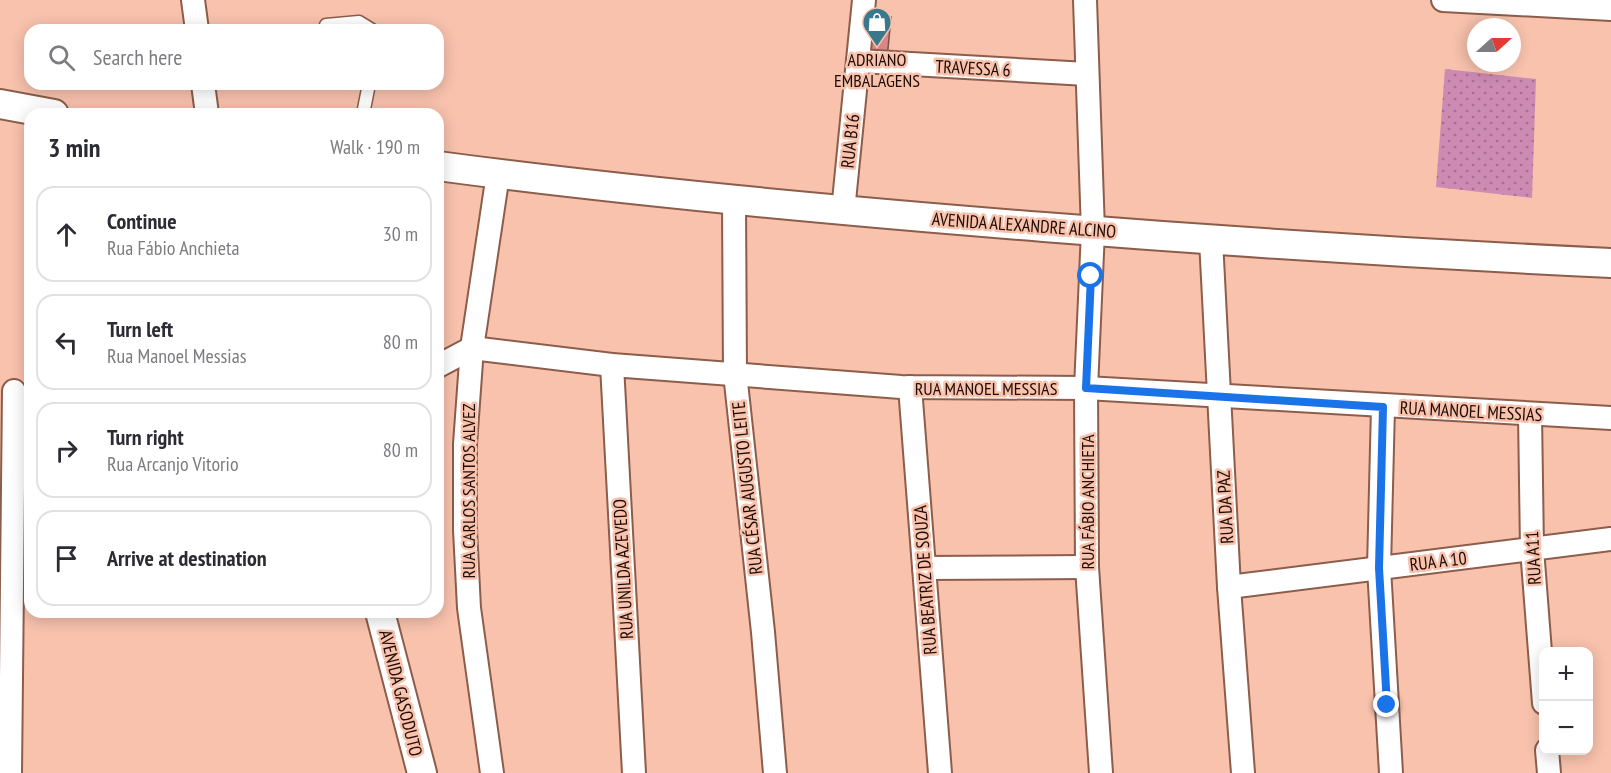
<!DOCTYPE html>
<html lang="en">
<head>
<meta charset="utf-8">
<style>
  body { margin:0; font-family:"PT Sans Narrow",sans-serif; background:#f7f7f7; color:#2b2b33 }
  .controls { position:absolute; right:18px; bottom:18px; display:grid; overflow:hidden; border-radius:12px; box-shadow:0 3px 15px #0003 }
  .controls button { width:54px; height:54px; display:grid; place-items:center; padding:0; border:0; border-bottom:2px solid #e1e1e2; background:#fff; color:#2b2b33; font:30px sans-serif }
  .compass { position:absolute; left:1467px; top:18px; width:54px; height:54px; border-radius:50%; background:#fff; box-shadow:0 3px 15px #0003; rotate:69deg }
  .stop { position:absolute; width:18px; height:18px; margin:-14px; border:4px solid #1a73e8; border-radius:50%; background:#fff }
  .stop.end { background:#1a73e8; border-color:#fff; box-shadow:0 2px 6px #0008 }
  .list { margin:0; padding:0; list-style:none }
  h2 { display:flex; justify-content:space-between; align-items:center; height:78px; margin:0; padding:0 24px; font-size:26px }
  h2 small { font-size:20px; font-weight:400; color:#7c7c81 }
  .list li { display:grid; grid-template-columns:39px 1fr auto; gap:18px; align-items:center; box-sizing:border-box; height:96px; margin:0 12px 12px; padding:0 12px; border:2px solid #e1e1e2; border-radius:18px }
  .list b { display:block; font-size:22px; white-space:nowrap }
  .list p { margin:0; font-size:20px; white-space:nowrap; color:#7c7c81 }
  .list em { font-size:20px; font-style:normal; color:#7c7c81 }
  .icon { flex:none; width:33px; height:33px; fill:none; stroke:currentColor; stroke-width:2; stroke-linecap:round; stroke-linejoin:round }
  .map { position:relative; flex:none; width:1611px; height:773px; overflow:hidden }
  .search { position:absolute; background:#fff; box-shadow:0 3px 15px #0003; left:24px; top:24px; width:420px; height:66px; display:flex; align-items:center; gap:15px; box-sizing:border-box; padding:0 21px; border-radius:18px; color:#7c7c81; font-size:22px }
  .panel { position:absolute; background:#fff; box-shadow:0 3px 15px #0003; left:24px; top:108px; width:420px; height:510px; border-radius:18px }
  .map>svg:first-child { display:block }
  .grass { fill:url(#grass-dots) }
  .building { fill:#d88784; stroke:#804d4b; stroke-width:1.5; filter:url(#shadow) }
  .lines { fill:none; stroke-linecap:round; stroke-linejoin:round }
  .service-casing { stroke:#8c5d4a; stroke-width:15 }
  .minor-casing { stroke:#8c5d4a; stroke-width:26 }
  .tertiary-casing { stroke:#8c5d4a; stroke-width:32 }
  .service { stroke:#fff; stroke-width:12 }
  .minor { stroke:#fff; stroke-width:22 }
  .tertiary { stroke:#fff; stroke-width:28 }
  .route { stroke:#1a73e8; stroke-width:8 }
  .labels { text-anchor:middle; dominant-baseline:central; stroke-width:5; stroke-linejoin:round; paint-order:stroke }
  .poi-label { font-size:18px; fill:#1e0c05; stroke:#f8c2ad }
  .street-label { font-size:18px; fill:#1e0c05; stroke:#f8c2ad }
</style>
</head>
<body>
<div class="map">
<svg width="1611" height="773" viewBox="0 0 1611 773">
  <defs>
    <pattern id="grass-dots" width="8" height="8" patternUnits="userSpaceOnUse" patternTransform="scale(1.5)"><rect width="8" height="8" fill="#cd8ab3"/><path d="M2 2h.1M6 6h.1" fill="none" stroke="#a66f90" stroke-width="1.8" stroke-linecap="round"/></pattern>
    <filter id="shadow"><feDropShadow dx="-5.5" dy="5.5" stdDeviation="3" flood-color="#0004"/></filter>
  </defs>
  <rect width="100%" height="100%" fill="#f8c2ad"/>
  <polygon class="grass" points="1445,69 1536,79 1532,198 1436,187"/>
  <polygon class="building" points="870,14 891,17 887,59 865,56"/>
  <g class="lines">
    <g class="service-casing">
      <g id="service">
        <polyline points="326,25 359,22 372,30"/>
        <polyline points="363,114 369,84"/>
      </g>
    </g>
    <g class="minor-casing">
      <g id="minor">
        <polyline points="193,0 197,30"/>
        <polyline points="1085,0 1093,231 1086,388 1087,567 1101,773"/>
        <polyline points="1443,0 1611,9"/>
        <polyline points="858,61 1087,74"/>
        <polyline points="203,84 207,114"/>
        <polyline points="734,202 735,373 763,632 775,773"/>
        <polyline points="843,211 864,0"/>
        <polyline points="1211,240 1229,587 1243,773"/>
        <polyline points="612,365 634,773"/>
        <polyline points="438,366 472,348 612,365 901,387 1086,388 1611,418"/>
        <polyline points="910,387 940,773"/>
        <polyline points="1383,407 1379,568 1391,773"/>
        <polyline points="1530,414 1532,549 1544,703"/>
        <polyline points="924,568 1087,567"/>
        <polyline points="1229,587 1611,539"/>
        <polyline points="1547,750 1549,773"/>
        <polyline points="10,773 14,391"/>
        <polyline points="492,773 469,608 465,530 465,444 472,348 498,174"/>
      </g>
    </g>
    <g class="tertiary-casing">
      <g id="tertiary">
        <polyline points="0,104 54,114"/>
        <path d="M 438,166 C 640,193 841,211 1044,227 C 1233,242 1422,254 1611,263"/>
        <polyline points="380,612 422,773"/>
      </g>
    </g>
    <use href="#service" class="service"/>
    <use href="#minor" class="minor"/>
    <use href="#tertiary" class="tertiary"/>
  </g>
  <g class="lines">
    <polyline class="route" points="1091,276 1086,388 1383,407 1379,568 1387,705"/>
  </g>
  <defs>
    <g id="shop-pin" transform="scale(1.5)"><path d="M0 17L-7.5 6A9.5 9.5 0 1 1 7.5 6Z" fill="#3a788d" stroke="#f8c2ad"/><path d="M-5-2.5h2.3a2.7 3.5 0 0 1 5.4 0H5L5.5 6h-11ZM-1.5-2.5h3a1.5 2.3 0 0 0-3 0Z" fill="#fff"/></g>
  </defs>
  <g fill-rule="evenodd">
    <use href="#shop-pin" x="877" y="22"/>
  </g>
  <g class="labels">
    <g class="poi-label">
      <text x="877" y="59">ADRIANO<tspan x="877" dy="21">EMBALAGENS</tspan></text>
    </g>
    <g class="street-label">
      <text transform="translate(973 68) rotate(3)">TRAVESSA 6</text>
      <text transform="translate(850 141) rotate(-84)">RUA B16</text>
      <text transform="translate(1024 225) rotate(4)">AVENIDA ALEXANDRE ALCINO</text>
      <text x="986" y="388">RUA MANOEL MESSIAS</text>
      <text transform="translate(1471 411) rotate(3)">RUA MANOEL MESSIAS</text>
      <text transform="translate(747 488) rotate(-96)">RUA CÉSAR AUGUSTO LEITE</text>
      <text transform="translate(468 491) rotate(-90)">RUA CARLOS SANTOS ALVEZ</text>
      <text transform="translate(1087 502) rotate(-90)">RUA FÁBIO ANCHIETA</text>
      <text transform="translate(1225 507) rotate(-93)">RUA DA PAZ</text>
      <text transform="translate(1533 558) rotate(-93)">RUA A11</text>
      <text transform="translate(1438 561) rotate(-7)">RUA A 10</text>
      <text transform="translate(623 569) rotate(-93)">RUA UNILDA AZEVEDO</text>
      <text transform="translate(925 580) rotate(-94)">RUA BEATRIZ DE SOUZA</text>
      <text transform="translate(401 693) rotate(76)">AVENIDA GASODUTO</text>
    </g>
  </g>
</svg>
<div class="controls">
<button>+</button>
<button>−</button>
</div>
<svg class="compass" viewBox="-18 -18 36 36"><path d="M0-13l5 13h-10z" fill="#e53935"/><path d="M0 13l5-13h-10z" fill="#7c7c81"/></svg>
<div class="stop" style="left:1091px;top:276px"></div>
<div class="stop end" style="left:1387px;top:705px"></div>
<div class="search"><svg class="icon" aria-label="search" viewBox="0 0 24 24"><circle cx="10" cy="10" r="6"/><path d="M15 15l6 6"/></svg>Search here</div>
<section class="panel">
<h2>3 min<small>Walk · 190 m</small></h2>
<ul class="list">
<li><svg class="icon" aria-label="ahead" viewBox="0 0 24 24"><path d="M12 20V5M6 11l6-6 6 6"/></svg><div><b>Continue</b><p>Rua Fábio Anchieta</p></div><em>30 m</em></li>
<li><svg class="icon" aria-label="left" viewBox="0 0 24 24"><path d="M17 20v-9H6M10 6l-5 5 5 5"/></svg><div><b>Turn left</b><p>Rua Manoel Messias</p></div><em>80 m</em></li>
<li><svg class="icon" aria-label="right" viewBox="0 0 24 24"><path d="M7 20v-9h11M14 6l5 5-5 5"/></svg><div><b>Turn right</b><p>Rua Arcanjo Vitorio</p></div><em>80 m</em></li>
<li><svg class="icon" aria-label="arrive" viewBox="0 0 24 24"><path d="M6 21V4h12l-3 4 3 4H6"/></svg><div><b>Arrive at destination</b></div></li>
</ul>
</section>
</div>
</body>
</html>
